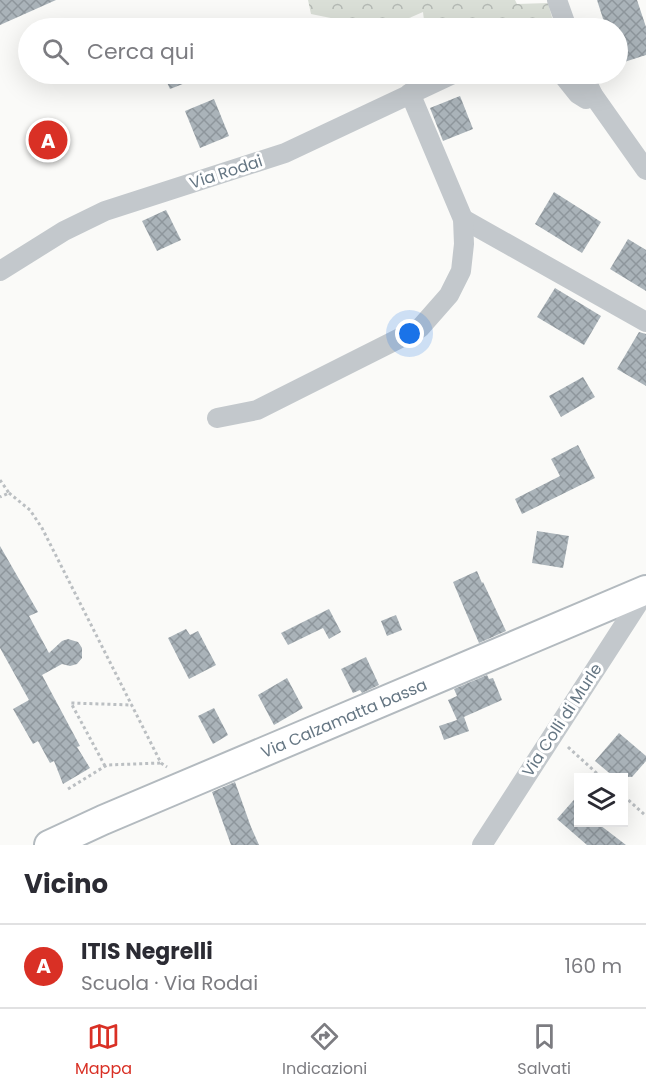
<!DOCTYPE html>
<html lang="it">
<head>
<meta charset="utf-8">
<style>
  body { margin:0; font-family:Poppins,sans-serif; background:#f2f2f3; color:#2b2b33 }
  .controls { position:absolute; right:18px; bottom:18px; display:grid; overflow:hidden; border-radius:0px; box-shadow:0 6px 24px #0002 }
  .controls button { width:54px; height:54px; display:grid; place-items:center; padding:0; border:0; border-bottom:2px solid #e1e1e2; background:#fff; color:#2b2b33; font:30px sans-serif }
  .you { position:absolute; left:410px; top:334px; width:21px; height:21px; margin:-15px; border:4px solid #fff; border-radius:50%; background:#1a73e8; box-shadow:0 0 0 9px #1a73e833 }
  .badge { display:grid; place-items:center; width:39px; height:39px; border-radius:50%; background:#d93025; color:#fff; font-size:20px; font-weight:700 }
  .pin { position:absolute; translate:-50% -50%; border:3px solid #fff; box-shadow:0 2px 6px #0006 }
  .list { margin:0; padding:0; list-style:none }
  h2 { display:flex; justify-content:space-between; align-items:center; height:78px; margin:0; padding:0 24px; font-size:26px }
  h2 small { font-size:20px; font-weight:400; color:#7c7c81 }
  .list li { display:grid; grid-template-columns:39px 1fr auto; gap:18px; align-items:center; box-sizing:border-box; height:84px; padding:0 24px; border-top:2px solid #e1e1e2 }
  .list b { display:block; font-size:22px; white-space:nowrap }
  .list p { margin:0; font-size:20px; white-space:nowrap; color:#7c7c81 }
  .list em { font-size:20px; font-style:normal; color:#7c7c81 }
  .icon { flex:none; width:33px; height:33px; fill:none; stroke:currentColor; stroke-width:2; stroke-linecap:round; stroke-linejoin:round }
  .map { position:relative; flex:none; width:646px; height:845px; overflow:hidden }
  .search { position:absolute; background:#fff; box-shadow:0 6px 24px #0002; left:18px; right:18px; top:18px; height:66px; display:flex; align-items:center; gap:15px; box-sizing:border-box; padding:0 21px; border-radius:33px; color:#7c7c81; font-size:22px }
  .sheet { height:162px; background:#fff }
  nav { display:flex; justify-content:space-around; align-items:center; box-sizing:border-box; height:84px; border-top:2px solid #e1e1e2; background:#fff; font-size:16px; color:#7c7c81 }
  nav a { display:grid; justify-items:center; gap:3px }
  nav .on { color:#d93025 }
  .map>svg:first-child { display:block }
  .forest { fill:url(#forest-crowns) }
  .building { fill:url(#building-cross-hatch) }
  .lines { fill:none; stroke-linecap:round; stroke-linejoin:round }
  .secondary-casing { stroke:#b3babf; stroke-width:32 }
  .path { stroke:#bbbfc2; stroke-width:3; stroke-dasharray:3 3; stroke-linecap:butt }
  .street { stroke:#c3c8cc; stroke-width:20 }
  .secondary { stroke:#fff; stroke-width:28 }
  .labels { text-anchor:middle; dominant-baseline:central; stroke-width:6; stroke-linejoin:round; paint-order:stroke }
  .street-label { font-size:16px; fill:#657683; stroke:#fff }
</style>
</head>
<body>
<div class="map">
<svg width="646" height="845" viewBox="0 0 646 845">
  <defs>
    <pattern id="forest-crowns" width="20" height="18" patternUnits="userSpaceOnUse" patternTransform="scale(1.5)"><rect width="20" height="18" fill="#dadfd7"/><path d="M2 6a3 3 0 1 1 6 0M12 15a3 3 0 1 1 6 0" fill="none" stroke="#b4b9b4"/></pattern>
    <pattern id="building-cross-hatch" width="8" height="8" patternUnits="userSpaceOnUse" patternTransform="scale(1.5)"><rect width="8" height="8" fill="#aab3b9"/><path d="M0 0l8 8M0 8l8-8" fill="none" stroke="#8e969c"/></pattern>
  </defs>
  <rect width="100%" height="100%" fill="#fafaf8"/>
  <polygon class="forest" points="308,0 515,0 517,4 548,3 555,28 425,28 423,12 386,28 380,28 311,14"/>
  <g class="building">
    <polygon points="0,0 56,0 0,25"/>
    <polygon points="597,0 637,0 646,27 646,55 618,64 618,28 606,28"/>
    <polygon points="163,74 208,74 170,89"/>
    <polygon points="460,96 473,129 443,141 430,108"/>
    <polygon points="214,99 229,136 200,148 185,111"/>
    <polygon points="554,192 601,222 582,253 535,224"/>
    <polygon points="166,210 181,240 157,251 142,221"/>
    <polygon points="628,239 646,250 646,291 610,269"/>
    <polygon points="555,288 601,316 584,345 537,317"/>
    <polygon points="639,332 646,334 646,386 617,369"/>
    <polygon points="583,377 595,397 561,417 549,396"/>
    <polygon points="578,445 595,478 522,514 515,499 560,476 551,459"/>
    <polygon points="537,531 569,536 563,568 532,563"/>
    <polygon points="0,546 38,612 29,616 49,653 62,641 68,639 78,642 82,648 82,658 77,664 70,666 62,664 42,675 80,746 77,747 90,768 63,784 54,761 50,763 38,741 33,744 13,709 29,700 0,648"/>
    <polygon points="477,571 482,583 483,582 506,631 479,643 453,582"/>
    <polygon points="329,609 341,632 329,639 323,628 288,645 281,633"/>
    <polygon points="396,615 402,630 387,636 381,621"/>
    <polygon points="186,629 190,635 198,631 216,665 189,679 168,638"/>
    <polygon points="366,657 379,685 362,693 360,690 353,693 341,669"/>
    <polygon points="487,675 489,679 493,678 502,700 457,720 464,717 469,731 444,740 439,726 457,720 448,700 457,696 454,689"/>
    <polygon points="287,678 303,708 274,725 258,695"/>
    <polygon points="214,708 228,735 213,744 198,716"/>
    <polygon points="619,733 646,756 646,761 632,777 614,777 595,761"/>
    <polygon points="235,782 251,827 259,845 231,845 212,792"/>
    <polygon points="579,794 579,822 596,822 626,845 587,845 557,819"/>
  </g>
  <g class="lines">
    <g class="secondary-casing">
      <g id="secondary">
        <path id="s1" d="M 49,845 L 103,820 L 646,590"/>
      </g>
    </g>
    <g class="path">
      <polyline points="0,480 9,493 0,497"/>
      <polyline points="9,493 30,510 42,528 161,763 167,767"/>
      <polyline points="568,747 602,778"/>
      <polyline points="105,766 71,703 132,705"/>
      <polyline points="68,789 107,765 161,763"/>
      <polyline points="624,796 646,816"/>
    </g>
    <g class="street">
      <polyline points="557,0 567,28"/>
      <polyline points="562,74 578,94 586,99 593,95"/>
      <polyline points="583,74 593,95 646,170"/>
      <polyline points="463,219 646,322"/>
      <polyline points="0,271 64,231 105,211 285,153 453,74"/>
      <polyline points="217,418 257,410 420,328 449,295 461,271 464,244 463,219 410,93"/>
      <polyline points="482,845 637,605 640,599 639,593"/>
    </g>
    <use href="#secondary" class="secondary"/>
  </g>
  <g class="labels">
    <g class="street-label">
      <text transform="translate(226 172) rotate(-18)">Via Rodai</text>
      <text stroke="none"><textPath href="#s1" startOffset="321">Via Calzamatta bassa</textPath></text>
      <text transform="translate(562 720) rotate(-57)">Via Colli di Murle</text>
    </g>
  </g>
</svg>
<div class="controls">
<button><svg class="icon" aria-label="layers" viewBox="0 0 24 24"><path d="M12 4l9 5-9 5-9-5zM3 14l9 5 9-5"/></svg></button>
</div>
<div class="you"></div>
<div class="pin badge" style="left:48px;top:140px">A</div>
<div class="search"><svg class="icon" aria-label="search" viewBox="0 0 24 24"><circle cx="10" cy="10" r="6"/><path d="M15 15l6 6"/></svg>Cerca qui</div>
</div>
<section class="sheet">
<h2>Vicino<small></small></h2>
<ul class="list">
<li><span class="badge">A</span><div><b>ITIS Negrelli</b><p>Scuola · Via Rodai</p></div><em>160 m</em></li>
</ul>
</section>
<nav>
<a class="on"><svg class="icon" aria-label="map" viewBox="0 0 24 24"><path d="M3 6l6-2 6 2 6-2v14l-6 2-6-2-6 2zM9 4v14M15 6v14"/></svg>Mappa</a>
<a><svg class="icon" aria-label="directions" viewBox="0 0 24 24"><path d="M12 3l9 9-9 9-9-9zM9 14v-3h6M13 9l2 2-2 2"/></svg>Indicazioni</a>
<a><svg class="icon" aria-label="saved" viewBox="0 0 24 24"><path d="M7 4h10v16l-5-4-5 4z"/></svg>Salvati</a>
</nav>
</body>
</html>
